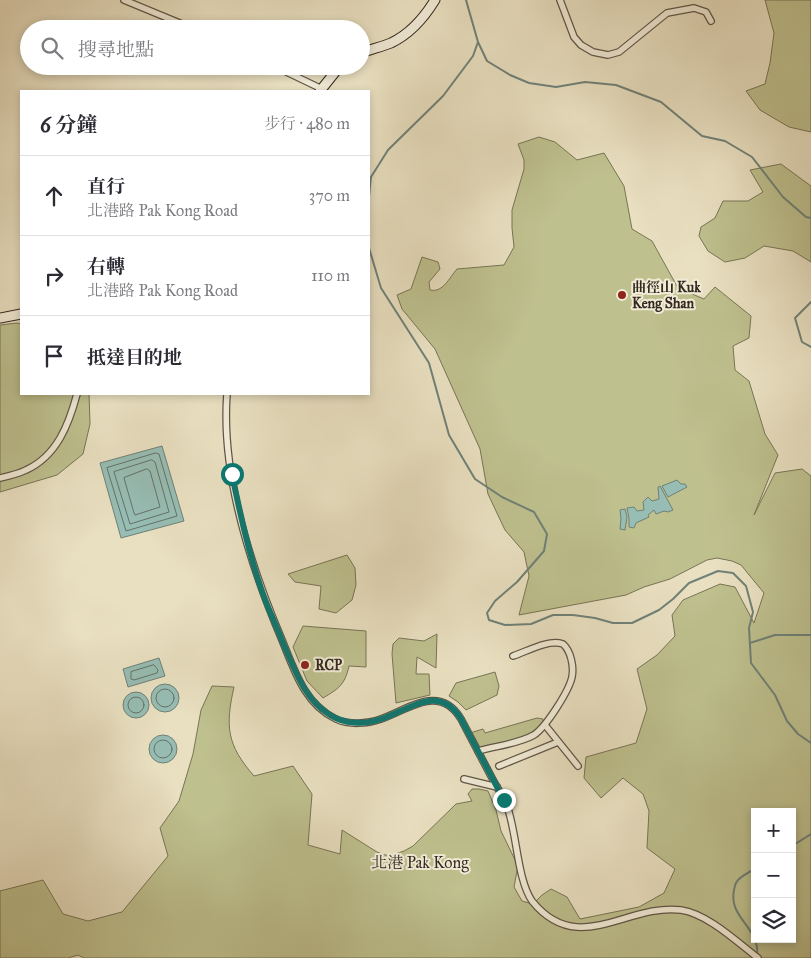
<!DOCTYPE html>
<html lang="zh-TW">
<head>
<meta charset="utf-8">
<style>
  body { margin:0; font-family:"IM FELL Great Primer","Noto Serif TC",serif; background:#f2f2f3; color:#2b2b33 }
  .controls { position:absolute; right:15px; bottom:15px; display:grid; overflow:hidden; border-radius:0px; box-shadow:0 2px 8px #0003 }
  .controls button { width:45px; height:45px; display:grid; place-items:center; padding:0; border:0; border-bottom:1px solid #e1e1e2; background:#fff; color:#2b2b33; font:25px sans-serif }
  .stop { position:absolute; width:15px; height:15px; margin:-11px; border:4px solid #0f766e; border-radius:50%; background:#fff }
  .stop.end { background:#0f766e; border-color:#fff; box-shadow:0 1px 5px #0008 }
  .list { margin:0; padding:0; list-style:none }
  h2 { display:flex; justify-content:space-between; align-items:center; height:65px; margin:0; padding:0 20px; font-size:21px }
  h2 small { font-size:16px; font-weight:400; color:#7c7c81 }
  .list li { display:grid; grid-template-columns:32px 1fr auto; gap:15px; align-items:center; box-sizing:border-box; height:80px; padding:0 20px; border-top:1px solid #e1e1e2 }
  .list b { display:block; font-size:19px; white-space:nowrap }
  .list p { margin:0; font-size:16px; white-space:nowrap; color:#7c7c81 }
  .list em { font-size:16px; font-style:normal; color:#7c7c81 }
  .icon { flex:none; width:28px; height:28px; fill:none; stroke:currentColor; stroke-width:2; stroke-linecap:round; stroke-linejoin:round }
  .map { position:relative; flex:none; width:811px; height:958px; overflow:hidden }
  .search { position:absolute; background:#fff; box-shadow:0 2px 8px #0003; left:20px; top:20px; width:350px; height:55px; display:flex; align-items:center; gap:12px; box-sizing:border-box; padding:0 18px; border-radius:28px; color:#7c7c81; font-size:19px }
  .panel { position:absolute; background:#fff; box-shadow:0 2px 8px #0003; left:20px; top:90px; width:350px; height:305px; border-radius:0px }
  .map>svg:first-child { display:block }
  .green { fill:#bec08e; stroke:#787456; fill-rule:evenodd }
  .water { fill:#97bdb4; stroke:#6f8178 }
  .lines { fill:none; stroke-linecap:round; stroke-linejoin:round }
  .shore { stroke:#647269; stroke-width:1 }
  .stream { stroke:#6f8178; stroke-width:2 }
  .street-casing { stroke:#605647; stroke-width:8 }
  .secondary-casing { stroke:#32281e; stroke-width:11 }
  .street { stroke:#f1ebd7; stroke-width:5.5 }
  .secondary { stroke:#f1ebd7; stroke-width:9 }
  .route { stroke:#0f766e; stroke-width:6 }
  .poi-dot { fill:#8f2418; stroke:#f1ebd7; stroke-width:2 }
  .labels { text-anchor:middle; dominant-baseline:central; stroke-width:4; stroke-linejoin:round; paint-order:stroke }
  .poi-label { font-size:14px; font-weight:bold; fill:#32281e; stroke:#f1ebd7; text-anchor:start }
  .quarter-label { font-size:16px; fill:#32281e; stroke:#f1ebd7 }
</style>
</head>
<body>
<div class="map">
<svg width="811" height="958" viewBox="0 0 811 958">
  <rect width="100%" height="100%" fill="#e9e0c1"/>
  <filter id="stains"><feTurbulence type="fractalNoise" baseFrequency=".004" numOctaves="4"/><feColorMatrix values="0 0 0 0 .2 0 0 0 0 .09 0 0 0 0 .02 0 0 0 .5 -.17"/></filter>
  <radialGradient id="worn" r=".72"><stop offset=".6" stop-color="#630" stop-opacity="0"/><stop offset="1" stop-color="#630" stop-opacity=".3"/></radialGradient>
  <g class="green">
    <polygon points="765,0 811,0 811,132 789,127 760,110 746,91 765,84 770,63 774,33"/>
    <path d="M 539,137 L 555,142 L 577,160 L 604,153 L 624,186 L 632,229 L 652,241 L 678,288 L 704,299 L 715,287 L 751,316 L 749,338 L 733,346 L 735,370 L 749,381 L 765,434 L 778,455 L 754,515 L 775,473 L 802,469 L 811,476 L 811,958 L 84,958 L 78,955 L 68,958 L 0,958 L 0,891 L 43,880 L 63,914 L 88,921 L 122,912 L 168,856 L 160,828 L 179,801 L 193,754 L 201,710 L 212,686 L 234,687 C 225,727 227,745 254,776 L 293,766 L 312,794 L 308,845 L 340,854 L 342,830 L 377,852 L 385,855 L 392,855 L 404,851 L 413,846 L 456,804 L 472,801 L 468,794 L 472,789 L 479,789 L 488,791 L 496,810 L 501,831 L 518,866 L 514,887 L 522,901 L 533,904 L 542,895 L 551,889 L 567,897 L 580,919 L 639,907 L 664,893 L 675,869 L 647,848 L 649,811 L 643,794 L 623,778 L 601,798 L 584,778 L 586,757 L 636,743 L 647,709 L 637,669 L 657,655 L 675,636 L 672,615 L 683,600 L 720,584 L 735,587 L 754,623 L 764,593 L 741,565 L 732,561 L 717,558 L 707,560 L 670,579 L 644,587 L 626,595 L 519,615 L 529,576 L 524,552 L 505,530 L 488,494 L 480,449 L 435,349 L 402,309 L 397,295 L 411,289 L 422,257 L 438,262 L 440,269 L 429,282 L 430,290 C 443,293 449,278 457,269 L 504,265 L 514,247 L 512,228 L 512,210 L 524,169 L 524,160 L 518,144 ZM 755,812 L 792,812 L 792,939 L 755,939 Z"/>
    <polygon points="781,164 811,186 811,262 793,251 764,246 745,258 725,262 708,251 699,236 701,227 715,218 723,201 748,201 763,192 750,170"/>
    <polygon points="17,323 21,324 21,394 89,394 90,424 83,454 57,475 0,492 0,325"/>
    <polygon points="347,555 355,568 356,585 352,600 336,613 319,609 321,586 295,582 288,574"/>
    <path d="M 303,626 L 366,631 L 366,667 L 349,666 C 345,685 338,689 323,698 L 307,681 L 293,647 Z"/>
    <polygon points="437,634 436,668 417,657 416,674 429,674 430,695 396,703 392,654 393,644 399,638 424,641"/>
    <polygon points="495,672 499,686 497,695 466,710 458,702 449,696 456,683"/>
    <polygon points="537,718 543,719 543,725 524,737 477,749 470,733 483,729 485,733"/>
  </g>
  <g class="water">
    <polygon points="162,446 184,521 121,538 100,463"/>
    <polygon points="677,480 681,484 685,484 687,487 668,497 662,486"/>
    <polygon points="660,486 673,510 668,512 664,511 656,514 654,510 648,515 649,517 636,523 634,528 629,527 629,518 627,508 634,507 637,511 644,510 643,502 648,497 652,501 659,499 658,487"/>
    <polygon points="625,509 627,517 625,530 620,529 621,518 620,510"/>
    <polygon points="159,658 165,676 128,687 123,669"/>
    <circle cx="165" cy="698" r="14"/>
    <circle cx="136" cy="705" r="13"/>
    <circle cx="163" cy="749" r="14"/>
  </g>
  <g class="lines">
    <g class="shore">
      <polygon points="156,453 159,454 177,516 126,531 107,468"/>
      <polygon points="152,460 155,462 169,512 130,524 114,472"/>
      <polygon points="147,469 150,471 160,507 135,515 134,513 124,478"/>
      <polygon points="154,665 158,670 157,673 134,680 131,679 131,672"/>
      <circle cx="165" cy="698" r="9"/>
      <circle cx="136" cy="705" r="8"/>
      <circle cx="163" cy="749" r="9"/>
    </g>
    <g class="stream">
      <polyline points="466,0 478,42 487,61 510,75 529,83 556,87 585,82 616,85 661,102 702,136 725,141 752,157 783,197 806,217 811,218"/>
      <polyline points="369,197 371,177 388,150 443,96 473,56 478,42"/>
      <polyline points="369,248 381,288 429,363 449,435 475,479 502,497 534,512 547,534 544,551 517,582 495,601 487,613 489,620 505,625 531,624 553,615 573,615 595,618 613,623 632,623 659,610 673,599 689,583 718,571 733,573 746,586 753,612 749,628 751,663 775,695 787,721 798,734 811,743"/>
      <polyline points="811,302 795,318 802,342 811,347"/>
      <polyline points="750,643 775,635 811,635"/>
      <polyline points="792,846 811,834"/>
      <path d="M 755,869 C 749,872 743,875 738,880 C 735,883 735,886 734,890 C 728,918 760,927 757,955"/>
    </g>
    <g class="street-casing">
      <g id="street">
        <polyline points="124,0 194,29"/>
        <polyline points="560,0 574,37 581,45 593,52 608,55 619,52 667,13 694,8 706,12 711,21"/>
        <polyline points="274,66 322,89"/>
        <path d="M 227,394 C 221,473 251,567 282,640 C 294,669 304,704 336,719 C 349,725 367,724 381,719 C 408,710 439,683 461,719 C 471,738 481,757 491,776 C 496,786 503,796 507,806 C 517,833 517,879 532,901 C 578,958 627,903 681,910 C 708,914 737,942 758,958"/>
        <path d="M 0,478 C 9,476 18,474 26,470 C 57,456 69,424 77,394"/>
        <polyline points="545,725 578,766"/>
        <path d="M 478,751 C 495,746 518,744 534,735 C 546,727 569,691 572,677 C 574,667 571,651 563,644 C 548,639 528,651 513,656"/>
        <polyline points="499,766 558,742"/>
        <polyline points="464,779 497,787"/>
      </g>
    </g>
    <g class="secondary-casing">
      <g id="secondary">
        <path d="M 361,53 C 371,49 381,47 391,43 C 410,34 424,18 435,0"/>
        <polyline points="320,91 340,66"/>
        <polyline points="0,318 21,314"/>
      </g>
    </g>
    <use href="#street" class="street"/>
    <use href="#secondary" class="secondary"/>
  </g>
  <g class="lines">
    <path class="route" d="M 232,474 C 240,514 249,556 263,594 C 269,611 277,627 283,643 C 295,670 304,699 330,715 C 344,724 364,725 381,719 C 409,710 439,683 461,719 L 504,800"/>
  </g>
  <g class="poi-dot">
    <circle cx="622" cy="295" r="5"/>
    <circle cx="305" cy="665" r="5"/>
  </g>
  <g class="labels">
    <g class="poi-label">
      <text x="632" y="287">曲徑山 Kuk<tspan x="632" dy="16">Keng Shan</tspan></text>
      <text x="315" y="665">RCP</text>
    </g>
    <g class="quarter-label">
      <text x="420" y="862">北港 Pak Kong</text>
    </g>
  </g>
  <rect width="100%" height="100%" filter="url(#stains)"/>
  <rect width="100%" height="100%" fill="url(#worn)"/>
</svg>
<div class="controls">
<button>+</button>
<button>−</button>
<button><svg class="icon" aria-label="layers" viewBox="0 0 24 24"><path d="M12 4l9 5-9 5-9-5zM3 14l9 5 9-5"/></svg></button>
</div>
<div class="stop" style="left:232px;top:474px"></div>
<div class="stop end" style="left:504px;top:800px"></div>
<div class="search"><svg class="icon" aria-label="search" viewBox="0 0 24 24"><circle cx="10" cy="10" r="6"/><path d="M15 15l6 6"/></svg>搜尋地點</div>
<section class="panel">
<h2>6 分鐘<small>步行 · 480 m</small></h2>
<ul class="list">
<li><svg class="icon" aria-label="ahead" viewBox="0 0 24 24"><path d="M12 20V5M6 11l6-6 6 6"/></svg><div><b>直行</b><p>北港路 Pak Kong Road</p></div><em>370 m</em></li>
<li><svg class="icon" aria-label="right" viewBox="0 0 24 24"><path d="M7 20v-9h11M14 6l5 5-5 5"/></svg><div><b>右轉</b><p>北港路 Pak Kong Road</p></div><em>110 m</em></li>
<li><svg class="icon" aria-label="arrive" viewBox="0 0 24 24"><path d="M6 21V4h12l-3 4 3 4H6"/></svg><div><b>抵達目的地</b></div></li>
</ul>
</section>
</div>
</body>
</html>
